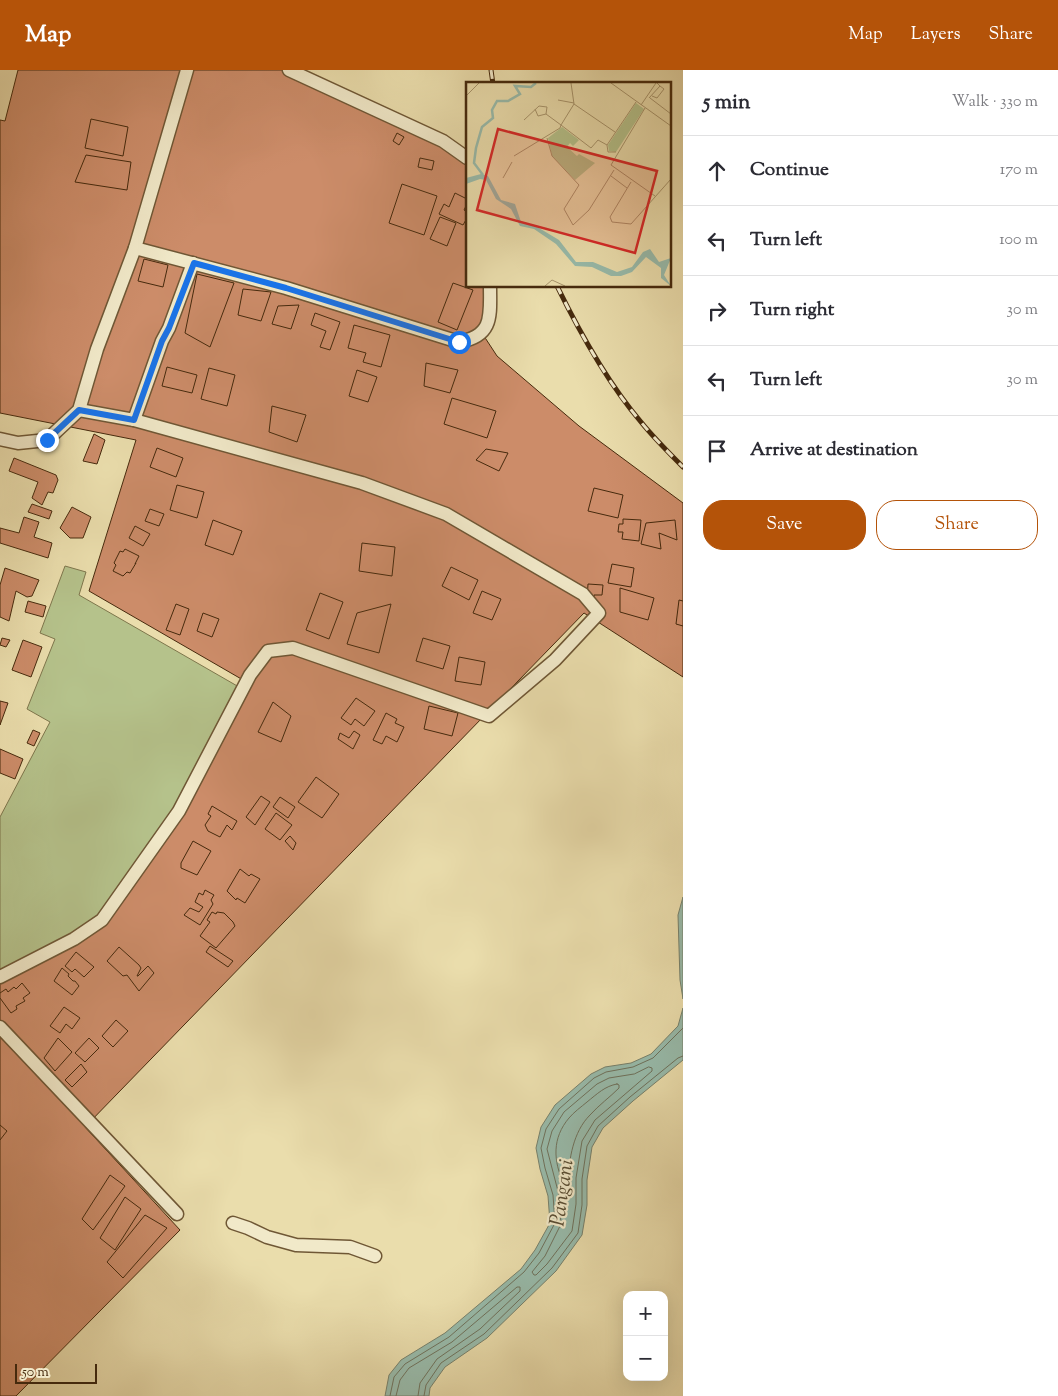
<!DOCTYPE html>
<html lang="en">
<head>
<meta charset="utf-8">
<style>
  body { margin:0; font-family:"Sorts Mill Goudy",serif; background:#f7f7f7; color:#2b2b33 }
  .controls { position:absolute; right:15px; bottom:15px; display:grid; overflow:hidden; border-radius:10px; box-shadow:0 5px 20px #0002 }
  .controls button { width:45px; height:45px; display:grid; place-items:center; padding:0; border:0; border-bottom:1px solid #e1e1e2; background:#fff; color:#2b2b33; font:25px sans-serif }
  .scale { position:absolute; left:15px; bottom:12px; width:82px; box-sizing:border-box; padding-left:5px; border:2px solid #462a0d; border-top:0; font-size:14px; line-height:18px; white-space:nowrap; color:#462a0d; -webkit-text-stroke:4px #f1e9c9; paint-order:stroke }
  .stop { position:absolute; width:15px; height:15px; margin:-11px; border:4px solid #1a73e8; border-radius:50%; background:#fff }
  .stop.end { background:#1a73e8; border-color:#fff; box-shadow:0 1px 5px #0008 }
  .list { margin:0; padding:0; list-style:none }
  h2 { display:flex; justify-content:space-between; align-items:center; height:65px; margin:0; padding:0 20px; font-size:21px }
  h2 small { font-size:16px; font-weight:400; color:#7c7c81 }
  .list li { display:grid; grid-template-columns:32px 1fr auto; gap:15px; align-items:center; box-sizing:border-box; height:70px; padding:0 20px; border-top:1px solid #e1e1e2 }
  .list b { display:block; font-size:19px; white-space:nowrap }
  .list em { font-size:16px; font-style:normal; color:#7c7c81 }
  .actions { display:flex; gap:10px; padding:15px 20px }
  .actions a { flex:1; padding:11px 0; border:1px solid #b45309; border-radius:20px; text-align:center; font-size:18px; color:#b45309 }
  .actions .main { background:#b45309; color:#fff }
  .icon { flex:none; width:28px; height:28px; fill:none; stroke:currentColor; stroke-width:2; stroke-linecap:round; stroke-linejoin:round }
  .map { position:relative; flex:none; width:683px; height:1326px; overflow:hidden }
  header { display:flex; align-items:center; gap:30px; box-sizing:border-box; height:70px; padding:0 25px; background:#b45309; color:#fff }
  header strong { font-size:24px }
  nav { display:flex; gap:28px; margin-inline-start:auto; font-size:18px }
  main { display:flex }
  aside { flex:1; background:#fff }
  .map>svg:first-child { display:block }
  .green { fill:#b5c28b; stroke:#7e764c }
  .water { fill:#98bbab; stroke:#77816c }
  .lines { fill:none; stroke-linecap:round; stroke-linejoin:round }
  .shore { stroke:#6f725c; stroke-width:1 }
  .building { fill:#cc8c69; stroke:#462a0d }
  .minor-casing { stroke:#6f5735; stroke-width:15 }
  .minor { stroke:#f1e9c9; stroke-width:12 }
  .rail-casing { stroke:#462a0d; stroke-width:5 }
  .rail { stroke:#f1e9c9; stroke-width:3; stroke-dasharray:9; stroke-linecap:butt }
  .route { stroke:#1a73e8; stroke-width:6 }
  .labels { text-anchor:middle; dominant-baseline:central; stroke-width:4.5; stroke-linejoin:round; paint-order:stroke }
  .water-label { font-size:21px; font-style:italic; fill:#5a4e34; stroke:#f1e9c9 }
  .inset-river { fill:none; stroke:#98bbab; stroke-width:2.5 }
  .inset-road { fill:none; stroke:#a8956c; stroke-width:1 }
  .view { fill:#d62828; fill-opacity:0.15; stroke:#d62828; stroke-width:2.5 }
  .inset-edge { fill:none; stroke:#462a0d; stroke-width:2.5 }
</style>
</head>
<body>
<header>
<strong>Map</strong>
<nav><a>Map</a><a>Layers</a><a>Share</a></nav>
</header>
<main>
<div class="map">
<svg width="683" height="1326" viewBox="0 0 683 1326">
  <rect width="100%" height="100%" fill="#eaddac"/>
  <filter id="stains"><feTurbulence type="fractalNoise" baseFrequency=".004" numOctaves="4"/><feColorMatrix values="0 0 0 0 .2 0 0 0 0 .09 0 0 0 0 .02 0 0 0 .5 -.17"/></filter>
  <radialGradient id="worn" r=".72"><stop offset=".6" stop-color="#630" stop-opacity="0"/><stop offset="1" stop-color="#630" stop-opacity=".3"/></radialGradient>
  <polygon class="green" points="65,496 86,502 79,525 239,617 175,739 99,847 72,865 0,901 0,747 50,652 27,639 55,569 40,563"/>
  <g class="water">
    <polygon points="683,827 683,929 680,910 678,845"/>
    <polygon points="683,938 683,990 633,1031 603,1058 592,1077 587,1110 587,1135 582,1165 556,1201 487,1268 445,1297 430,1318 429,1326 385,1326 389,1305 401,1290 445,1263 521,1199 535,1180 550,1153 548,1126 540,1099 536,1078 541,1057 555,1035 591,1004 605,997 631,993 651,984 678,956"/>
  </g>
  <g class="lines">
    <g class="shore">
      <polygon points="649,997 652,998 652,1001 595,1050 582,1071 576,1108 576,1134 572,1161 547,1194 536,1205 534,1205 532,1202 545,1186 561,1154 559,1125 547,1079 552,1061 564,1042 597,1014 609,1008 634,1004"/>
      <path d="M 617,1014 L 619,1015 L 619,1018 C 610,1027 599,1035 590,1045 C 573,1062 569,1089 568,1112 L 567,1114 L 564,1114 C 553,1091 552,1068 569,1048 C 574,1042 581,1037 587,1032 C 597,1024 605,1016 617,1014 Z"/>
      <polyline points="390,1326 394,1307 405,1294 449,1267 524,1202 539,1183 555,1153 553,1125 545,1098 541,1078 546,1059 559,1039 594,1008 606,1002 633,997 653,988 683,958"/>
      <polyline points="396,1326 400,1310 409,1298 452,1272 517,1217 520,1217 520,1221 480,1259 437,1289 420,1313 418,1326"/>
      <polyline points="424,1326 426,1315 441,1293 484,1264 552,1198 578,1163 582,1135 582,1109 587,1076 598,1056 630,1027 678,988 683,986"/>
    </g>
  </g>
  <g class="building">
    <polygon points="18,0 283,0 441,74 467,91 467,216 487,216 487,246 480,260 497,286 579,356 683,433 683,607 584,543 85,1057 180,1160 16,1326 0,1326 0,910 105,853 250,614 89,521 136,370 0,343 0,50 5,51"/>
    <polygon points="91,49 128,57 123,86 85,78"/>
    <polygon points="397,63 404,67 399,75 393,71"/>
    <polygon points="86,85 131,92 127,120 75,112"/>
    <polygon points="420,88 434,91 432,100 418,97"/>
    <polygon points="402,114 437,126 424,165 389,153"/>
    <polygon points="455,123 467,129 467,134 464,140 467,142 467,148 463,155 439,144 444,134 449,137"/>
    <polygon points="440,147 456,153 447,176 430,169"/>
    <polygon points="144,189 168,195 163,217 138,211"/>
    <polygon points="197,204 234,213 210,277 185,263"/>
    <polygon points="453,213 473,220 457,260 438,252"/>
    <polygon points="243,219 271,222 261,251 238,245"/>
    <polygon points="299,235 291,259 272,254 278,236"/>
    <polygon points="315,243 340,252 330,280 320,277 326,261 311,255"/>
    <polygon points="354,255 390,265 381,297 363,292 366,283 348,278"/>
    <polygon points="426,293 458,300 450,323 424,316"/>
    <polygon points="167,297 197,305 192,323 162,316"/>
    <polygon points="209,298 235,305 227,336 201,329"/>
    <polygon points="357,300 377,307 368,332 349,326"/>
    <polygon points="452,328 496,341 487,368 444,354"/>
    <polygon points="272,336 306,345 297,372 269,362"/>
    <polygon points="94,364 105,370 97,394 83,391"/>
    <polygon points="157,378 183,388 176,407 150,397"/>
    <polygon points="486,379 508,383 499,401 476,390"/>
    <polygon points="14,388 56,405 58,410 53,423 48,422 42,435 32,428 38,412 9,401"/>
    <polygon points="177,415 204,422 197,448 170,440"/>
    <polygon points="594,418 623,425 618,448 588,441"/>
    <polygon points="32,434 52,441 49,449 28,442"/>
    <polygon points="72,437 91,447 83,468 70,468 60,458"/>
    <polygon points="150,439 164,444 159,456 145,451"/>
    <polygon points="24,447 39,452 34,467 52,473 48,488 0,473 0,458 19,463"/>
    <polygon points="623,449 641,450 639,471 622,469 623,462 618,462 619,454 623,454"/>
    <polygon points="213,450 242,461 233,485 205,475"/>
    <polygon points="675,450 677,470 659,463 661,479 641,474 646,453"/>
    <polygon points="135,456 150,464 143,476 129,468"/>
    <polygon points="362,473 395,477 392,506 359,501"/>
    <polygon points="125,479 139,486 135,494 136,493 130,503 127,502 123,506 113,501 116,495 114,493 120,481 123,482"/>
    <polygon points="612,494 634,498 631,517 608,513"/>
    <polygon points="451,497 478,510 469,530 442,516"/>
    <polygon points="5,498 39,510 32,526 27,527 16,521 9,551 0,547 0,515"/>
    <polygon points="588,514 603,515 602,525 594,525 594,530 587,530"/>
    <polygon points="620,518 654,528 648,550 620,542"/>
    <polygon points="482,521 501,529 492,550 473,543"/>
    <polygon points="320,523 343,532 329,569 306,560"/>
    <polygon points="679,530 683,531 683,556 676,554"/>
    <polygon points="28,531 46,536 43,547 25,542"/>
    <polygon points="176,534 189,539 180,565 166,560"/>
    <polygon points="391,534 379,583 347,574 357,543"/>
    <polygon points="203,543 219,549 212,567 197,561"/>
    <polygon points="2,568 10,570 6,577 0,575"/>
    <polygon points="423,568 450,576 443,599 416,591"/>
    <polygon points="23,570 42,577 31,607 12,600"/>
    <polygon points="459,587 485,592 481,615 455,611"/>
    <polygon points="356,628 375,641 364,656 355,649 351,655 341,648"/>
    <polygon points="0,631 8,633 0,655"/>
    <polygon points="273,632 291,646 281,672 258,662"/>
    <polygon points="429,636 458,643 452,666 424,659"/>
    <polygon points="386,643 397,649 395,653 404,657 397,672 386,666 382,674 373,670"/>
    <polygon points="33,660 40,663 34,676 27,673"/>
    <polygon points="354,661 360,665 353,679 338,669 340,663 349,668"/>
    <polygon points="0,679 23,689 15,709 0,703"/>
    <polygon points="316,707 339,724 322,748 298,732"/>
    <polygon points="261,726 270,732 255,755 246,747"/>
    <polygon points="280,727 295,737 288,748 273,737"/>
    <polygon points="212,736 237,751 232,760 227,755 220,767 208,761 205,755 211,746 208,744"/>
    <polygon points="276,743 292,755 280,770 265,759"/>
    <polygon points="290,766 296,773 293,780 285,771"/>
    <polygon points="193,771 211,781 197,805 181,798 181,793"/>
    <polygon points="240,799 249,806 251,804 260,809 245,833 237,828 236,830 227,821"/>
    <polygon points="205,820 214,825 211,830 213,834 200,855 184,845 190,838 199,842 203,837 195,832 199,823 203,825"/>
    <polygon points="212,842 216,844 217,842 224,843 233,852 235,856 216,878 200,866 210,852 207,850"/>
    <polygon points="210,876 233,891 228,897 206,882"/>
    <polygon points="119,877 139,895 141,898 137,906 138,906 148,896 154,903 139,921 127,905 123,906 107,891"/>
    <polygon points="76,882 94,897 84,907 75,899 72,902 65,896"/>
    <polygon points="62,898 69,904 68,906 73,911 75,911 79,916 72,925 54,911"/>
    <polygon points="22,913 30,923 23,928 25,931 16,936 17,939 11,943 0,928 0,923 6,919 8,922 14,917 16,919"/>
    <polygon points="64,937 80,948 72,959 66,954 60,963 50,956"/>
    <polygon points="116,950 128,961 113,977 102,966"/>
    <polygon points="58,968 72,982 55,1001 44,988"/>
    <polygon points="89,968 99,978 85,992 75,983"/>
    <polygon points="81,994 87,1002 72,1017 65,1010"/>
    <polygon points="0,1055 7,1061 0,1070"/>
    <polygon points="110,1105 125,1116 93,1160 82,1149"/>
    <polygon points="125,1127 141,1139 115,1180 100,1168"/>
    <polygon points="145,1145 167,1158 123,1208 107,1192"/>
  </g>
  <g class="lines">
    <g class="minor-casing">
      <g id="minor">
        <polyline points="289,0 443,71 467,88"/>
        <path d="M 135,178 L 286,218 L 459,272 C 494,266 490,245 490,216"/>
        <polyline points="134,350 162,271 169,258 193,193"/>
        <polyline points="0,369 18,373 47,370 79,340 97,279 135,178 187,0"/>
        <polyline points="0,907 74,869 102,850 179,741 250,605 268,581 293,578 489,646 555,590 599,543 583,524 446,444 362,413 134,350 79,340"/>
        <polyline points="0,957 177,1144"/>
        <polyline points="233,1153 248,1158 267,1167 296,1175 350,1177 375,1186"/>
      </g>
    </g>
    <use href="#minor" class="minor"/>
    <g class="rail-casing">
      <g id="rail">
        <polyline points="491,0 493,14"/>
        <path d="M 557,216 C 580,263 607,312 641,352 C 654,368 669,383 683,397"/>
      </g>
    </g>
    <use href="#rail" class="rail"/>
  </g>
  <g class="lines">
    <polyline class="route" points="47,370 79,340 134,350 162,271 169,258 194,193 286,218 459,272"/>
  </g>
  <g class="labels">
    <g class="water-label">
      <text transform="translate(563 1123) rotate(-82)">Pangani</text>
    </g>
  </g>
  <g transform="translate(466 12)">
    <rect width="205" height="205" fill="#eaddac"/>
    <path d="M 170,21 L 178,27 L 150,70 L 143,69 L 142,63 ZM 96,45 L 113,58 L 107,64 L 104,61 L 101,65 L 111,74 L 113,72 L 129,81 L 109,98 L 86,74 L 82,56 Z" fill="#b5c28b"/>
    <path d="M 15,92 L 22,94 L 35,118 L 49,122 L 55,140 L 68,143 L 93,158 L 110,180 L 127,180 L 151,190 L 166,185 L 177,170 L 184,167 L 193,180 L 205,176 L 198,193 L 205,204 L 195,196 L 195,186 L 180,175 L 166,190 L 155,194 L 145,194 L 126,185 L 109,184 L 90,162 L 68,147 L 54,144 L 45,127 L 30,117 L 20,98 L 14,97 L 0,102 L 0,96 Z" fill="#98bbab"/>
    <path class="inset-river" d="M 17,93 L 8,81 L 10,66 L 16,45 L 27,36 L 26,28 L 31,19 L 42,19 L 54,12 L 49,4 L 65,5 L 70,1"/>
    <path class="inset-road" d="M 105,1 L 108,22 L 95,43 L 125,66 L 132,58 L 141,63M 145,1 L 205,44M 0,14 L 13,1M 186,14 L 191,16 L 198,7 L 194,4M 183,16 L 194,4 L 191,1M 184,16 L 205,32M 92,18 L 108,21M 108,22 L 149,50M 175,23 L 190,1M 179,26 L 145,83 L 189,114M 69,27 L 72,34 L 80,32M 58,38 L 73,24 L 81,25 L 80,32M 81,56 L 86,74 L 113,103 L 98,127 L 107,143 L 123,128 L 148,88M 150,70 L 142,70 L 141,63 L 170,20M 48,74 L 94,46 L 95,43 L 80,32M 145,94 L 161,106M 37,96 L 46,80M 165,100 L 144,135 L 146,140 L 165,142 L 205,97M 79,204 L 86,198 L 99,204"/>
    <path class="view" d="M 32,47 L 191,89 L 169,171 L 11,128 Z"/>
    <rect width="205" height="205" class="inset-edge"/>
  </g>
  <rect width="100%" height="100%" filter="url(#stains)"/>
  <rect width="100%" height="100%" fill="url(#worn)"/>
</svg>
<div class="controls">
<button>+</button>
<button>−</button>
</div>
<div class="scale">50 m</div>
<div class="stop" style="left:459px;top:272px"></div>
<div class="stop end" style="left:47px;top:370px"></div>
</div>
<aside>
<h2>5 min<small>Walk · 330 m</small></h2>
<ul class="list">
<li><svg class="icon" aria-label="ahead" viewBox="0 0 24 24"><path d="M12 20V5M6 11l6-6 6 6"/></svg><div><b>Continue</b></div><em>170 m</em></li>
<li><svg class="icon" aria-label="left" viewBox="0 0 24 24"><path d="M17 20v-9H6M10 6l-5 5 5 5"/></svg><div><b>Turn left</b></div><em>100 m</em></li>
<li><svg class="icon" aria-label="right" viewBox="0 0 24 24"><path d="M7 20v-9h11M14 6l5 5-5 5"/></svg><div><b>Turn right</b></div><em>30 m</em></li>
<li><svg class="icon" aria-label="left" viewBox="0 0 24 24"><path d="M17 20v-9H6M10 6l-5 5 5 5"/></svg><div><b>Turn left</b></div><em>30 m</em></li>
<li><svg class="icon" aria-label="arrive" viewBox="0 0 24 24"><path d="M6 21V4h12l-3 4 3 4H6"/></svg><div><b>Arrive at destination</b></div></li>
</ul>
<div class="actions"><a class="main">Save</a><a>Share</a></div>
</aside>
</main>
</body>
</html>
